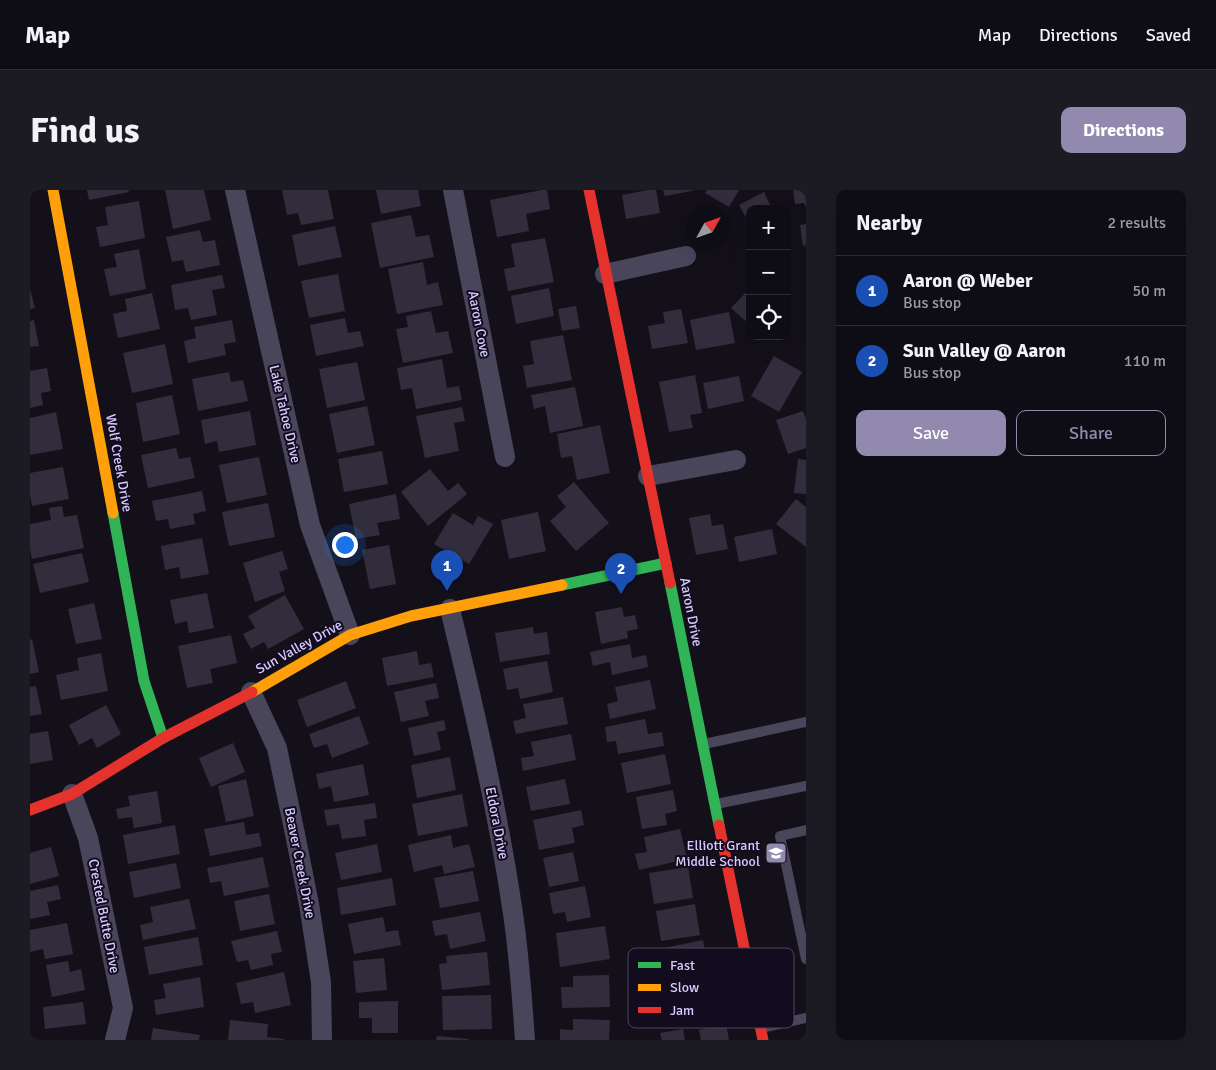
<!DOCTYPE html>
<html lang="en">
<head>
<meta charset="utf-8">
<style>
  body { margin:0; font-family:Signika,sans-serif; background:#1c1a22; color:#f1f3f6 }
  .controls { position:absolute; right:15px; top:15px; display:grid; overflow:hidden; border-radius:10px; box-shadow:0 5px 20px #0002 }
  .controls button { width:45px; height:45px; display:grid; place-items:center; padding:0; border:0; border-bottom:1px solid #2e2c34; background:#0e0c14; color:#f1f3f6; font:25px sans-serif }
  .compass { position:absolute; left:656px; top:15px; width:45px; height:45px; border-radius:50%; background:#0e0c14; box-shadow:0 5px 20px #0002; rotate:50deg }
  .you { position:absolute; left:314px; top:354px; width:18px; height:18px; margin:-12px; border:4px solid #fff; border-radius:50%; background:#1a73e8; box-shadow:0 0 0 8px #1a73e833 }
  .badge { display:grid; place-items:center; width:32px; height:32px; border-radius:50%; background:#9289ae; color:#fff; font-size:16px; font-weight:700 }
  .pin { position:absolute; translate:-50% -41px; filter:drop-shadow(0 1px 2px #0008) }
  .pin::after { content:''; position:absolute; top:26px; width:18px; height:15px; background:inherit; clip-path:polygon(0 0,100% 0,50% 100%) }
  .list { margin:0; padding:0; list-style:none }
  h2 { display:flex; justify-content:space-between; align-items:center; height:65px; margin:0; padding:0 20px; font-size:21px }
  h2 small { font-size:16px; font-weight:400; color:#9b9ba0 }
  .list li { display:grid; grid-template-columns:32px 1fr auto; gap:15px; align-items:center; box-sizing:border-box; height:70px; padding:0 20px; border-top:1px solid #2e2c34 }
  .list b { display:block; font-size:19px; white-space:nowrap }
  .list p { margin:0; font-size:16px; white-space:nowrap; color:#9b9ba0 }
  .list em { font-size:16px; font-style:normal; color:#9b9ba0 }
  .actions { display:flex; gap:10px; padding:15px 20px }
  .actions a { flex:1; padding:11px 0; border:1px solid #9289ae; border-radius:10px; text-align:center; font-size:18px; color:#9289ae }
  .actions .main { background:#9289ae; color:#fff }
  .icon { flex:none; width:28px; height:28px; fill:none; stroke:currentColor; stroke-width:2; stroke-linecap:round; stroke-linejoin:round }
  .map { position:relative; flex:none; width:776px; height:850px; overflow:hidden; border-radius:10px }
  header { display:flex; align-items:center; gap:30px; box-sizing:border-box; height:70px; padding:0 25px; background:#0e0c14; border-bottom:1px solid #2e2c34 }
  header strong { font-size:24px }
  nav { display:flex; gap:28px; margin-inline-start:auto; font-size:18px }
  .intro { display:flex; align-items:center; justify-content:space-between; box-sizing:border-box; height:120px; padding:0 30px }
  h1 { margin:0; font-size:35px }
  .button { padding:12px 22px; border-radius:10px; background:#9289ae; color:#fff; font-size:18px; font-weight:700 }
  main { display:flex; gap:30px; padding:0 30px }
  aside { flex:1; background:#0e0c14; border-radius:10px; box-shadow:0 5px 20px #0002 }
  .map>svg:first-child { display:block }
  .building { fill:#322d3d }
  .lines { fill:none; stroke-linecap:round; stroke-linejoin:round }
  .lane { stroke:#49455b; stroke-width:10 }
  .street { stroke:#49455b; stroke-width:20 }
  .fast { stroke:#30b455; stroke-width:11 }
  .slow { stroke:#ff9f0a; stroke-width:11 }
  .jam { stroke:#e5322d; stroke-width:11 }
  .labels { text-anchor:middle; dominant-baseline:central; stroke-width:4; stroke-linejoin:round; paint-order:stroke }
  .street-label { font-size:14px; fill:#d7cafe; stroke:#120c1e }
  .poi-label { font-size:14px; fill:#d7cafe; stroke:#120c1e; text-anchor:end }
  .key { fill:#120c1e; stroke:#4d4561; stroke-width:1 }
  .key-label { font-size:14px; fill:#d7cafe }
</style>
</head>
<body>
<header>
<strong>Map</strong>
<nav><a>Map</a><a>Directions</a><a>Saved</a></nav>
</header>
<div class="intro"><h1>Find us</h1><a class="button">Directions</a></div>
<main>
<div class="map">
<svg width="776" height="850" viewBox="0 0 776 850">
  <rect width="100%" height="100%" fill="#13101a"/>
  <g class="building">
    <polygon points="57,0 98,0 99,2 59,10"/>
    <polygon points="135,0 174,0 181,30 143,39"/>
    <polygon points="252,0 298,0 304,29 271,35 268,23 257,25"/>
    <polygon points="346,0 388,0 391,16 351,24"/>
    <polygon points="512,0 517,0 520,19 496,24 499,41 467,47 460,10"/>
    <polygon points="618,0 626,0 630,23 596,29 592,5"/>
    <polygon points="633,0 662,0 662,1 635,6"/>
    <polygon points="677,0 709,0 699,17 675,3"/>
    <polygon points="763,0 776,0 776,17 774,13 765,14"/>
    <polygon points="734,2 742,19 720,19 720,35 709,15"/>
    <polygon points="109,11 115,48 70,57 66,37 78,35 75,17"/>
    <polygon points="381,25 386,47 399,45 404,67 350,78 341,33"/>
    <polygon points="776,34 776,55 773,56 770,35"/>
    <polygon points="305,36 312,67 268,76 262,45"/>
    <polygon points="170,40 173,52 185,50 190,75 156,82 153,70 142,72 136,47"/>
    <polygon points="515,48 524,92 478,101 474,79 485,77 481,54"/>
    <polygon points="109,59 116,99 80,106 74,79 87,77 84,64"/>
    <polygon points="393,72 397,95 408,92 413,115 367,124 358,79"/>
    <polygon points="308,84 315,121 279,128 271,91"/>
    <polygon points="192,85 195,98 182,100 187,125 161,130 158,118 145,120 141,95"/>
    <polygon points="519,98 524,126 486,134 481,106"/>
    <polygon points="720,98 720,135 701,118"/>
    <polygon points="0,99 5,118 0,119"/>
    <polygon points="122,103 130,139 88,148 83,124 97,121 95,109"/>
    <polygon points="546,116 550,138 532,141 528,119"/>
    <polygon points="651,119 658,153 622,159 618,136 635,133 633,122"/>
    <polygon points="401,121 406,143 418,141 423,163 373,173 366,139 378,137 376,126"/>
    <polygon points="699,122 705,153 666,160 660,130"/>
    <polygon points="315,128 318,143 330,141 334,156 286,166 280,135"/>
    <polygon points="4,130 9,156 0,157 0,131"/>
    <polygon points="202,130 206,152 194,154 196,165 158,173 154,151 166,148 164,137"/>
    <polygon points="533,145 542,190 497,198 493,176 504,174 500,151"/>
    <polygon points="135,154 143,194 102,203 93,163"/>
    <polygon points="744,166 772,182 749,222 721,206"/>
    <polygon points="412,169 417,198 429,196 432,210 386,219 382,198 371,200 367,178"/>
    <polygon points="327,172 335,210 297,218 289,179"/>
    <polygon points="17,178 21,201 11,203 13,215 0,218 0,181"/>
    <polygon points="199,182 201,192 213,190 218,211 168,221 162,189"/>
    <polygon points="665,185 672,223 660,225 663,238 639,242 629,192"/>
    <polygon points="709,186 714,211 678,219 673,193"/>
    <polygon points="545,197 553,236 520,243 515,216 504,219 501,205"/>
    <polygon points="142,205 150,244 113,252 106,213"/>
    <polygon points="337,216 345,255 307,263 299,224"/>
    <polygon points="432,217 435,231 424,233 429,261 395,268 386,226"/>
    <polygon points="220,221 226,255 189,262 187,251 175,254 171,230"/>
    <polygon points="773,221 776,229 776,258 758,264 746,230"/>
    <polygon points="26,222 33,259 0,265 0,228"/>
    <polygon points="570,235 580,283 547,290 542,266 531,268 527,244"/>
    <polygon points="146,258 149,269 160,267 165,288 118,298 111,265"/>
    <polygon points="352,261 358,294 314,302 308,269"/>
    <polygon points="229,267 237,305 197,313 189,275"/>
    <polygon points="768,269 776,270 776,304 764,303"/>
    <polygon points="33,277 39,309 2,316 0,305 0,283"/>
    <polygon points="400,279 418,301 428,293 437,304 398,336 371,302"/>
    <polygon points="544,292 579,333 546,361 520,331 536,317 527,306"/>
    <polygon points="172,301 176,321 163,324 165,334 140,339 138,329 126,331 122,311"/>
    <polygon points="366,304 370,329 347,333 350,345 326,349 319,314"/>
    <polygon points="766,309 776,317 776,357 746,334"/>
    <polygon points="238,313 245,347 199,356 192,322"/>
    <polygon points="32,316 34,327 47,325 54,358 2,369 0,359 0,334 21,330 19,318"/>
    <polygon points="508,322 516,361 479,369 471,330"/>
    <polygon points="423,323 443,335 448,326 463,334 439,374 404,354"/>
    <polygon points="680,324 682,336 693,334 698,359 666,365 659,328"/>
    <polygon points="742,339 747,364 709,372 704,347"/>
    <polygon points="172,348 179,384 151,389 149,377 135,380 131,356"/>
    <polygon points="359,355 366,394 340,399 332,360"/>
    <polygon points="252,361 258,379 249,382 255,401 225,412 213,373"/>
    <polygon points="52,363 59,392 10,403 3,374"/>
    <polygon points="177,403 184,438 159,443 157,431 145,434 140,410"/>
    <polygon points="255,405 274,439 238,459 234,452 221,459 213,444 225,438 218,426"/>
    <polygon points="64,413 72,449 46,454 38,419"/>
    <polygon points="592,417 594,427 605,425 608,439 597,441 598,448 571,454 565,422"/>
    <polygon points="503,437 504,444 517,442 520,464 470,472 465,443"/>
    <polygon points="201,445 207,473 180,479 183,493 157,498 148,456"/>
    <polygon points="2,449 9,482 0,484 0,450"/>
    <polygon points="600,454 602,468 616,465 618,477 582,485 580,472 563,476 560,462"/>
    <polygon points="387,461 389,475 401,473 404,487 357,496 352,468"/>
    <polygon points="71,463 78,501 31,510 26,485 49,480 47,468"/>
    <polygon points="517,471 523,502 490,509 488,498 477,500 473,479"/>
    <polygon points="620,490 626,519 580,529 577,514 588,511 585,497"/>
    <polygon points="316,491 326,518 277,537 267,510"/>
    <polygon points="406,493 409,508 395,511 399,526 371,532 364,502"/>
    <polygon points="6,496 12,524 0,526 0,497"/>
    <polygon points="533,507 538,534 486,544 483,531 496,528 493,514"/>
    <polygon points="76,515 91,544 67,558 62,548 49,555 39,535"/>
    <polygon points="329,526 339,554 302,568 297,554 284,558 279,544"/>
    <polygon points="615,529 618,544 632,542 634,556 588,564 586,551 577,552 575,537"/>
    <polygon points="414,530 416,540 407,542 411,560 384,566 378,538"/>
    <polygon points="18,541 23,570 0,574 0,544"/>
    <polygon points="541,544 546,570 493,581 491,568 504,566 501,552"/>
    <polygon points="203,553 215,582 181,597 169,568"/>
    <polygon points="635,564 641,594 597,603 591,573"/>
    <polygon points="420,567 426,600 387,608 381,575"/>
    <polygon points="333,574 339,605 304,612 301,596 289,599 286,584"/>
    <polygon points="216,589 224,626 196,632 188,596"/>
    <polygon points="535,589 540,614 501,621 496,597"/>
    <polygon points="643,600 647,621 635,624 637,635 612,639 606,607"/>
    <polygon points="127,601 132,633 104,638 102,627 88,629 86,619 100,616 98,606"/>
    <polygon points="432,604 438,636 388,646 382,614"/>
    <polygon points="345,613 347,628 334,630 336,646 312,649 309,634 297,636 294,620"/>
    <polygon points="551,620 554,635 542,638 545,653 509,660 503,630"/>
    <polygon points="214,632 216,645 229,643 232,656 180,666 174,639"/>
    <polygon points="145,635 150,664 98,674 93,645"/>
    <polygon points="650,639 657,669 609,680 605,664 617,662 614,647"/>
    <polygon points="421,645 423,658 439,654 445,677 414,684 412,675 384,682 378,655"/>
    <polygon points="347,654 352,682 311,690 305,663"/>
    <polygon points="21,657 29,686 0,694 0,663"/>
    <polygon points="543,662 549,691 519,697 513,668"/>
    <polygon points="233,667 239,697 194,706 191,691 180,693 177,678"/>
    <polygon points="146,673 151,698 104,708 99,682"/>
    <polygon points="658,677 663,708 624,714 619,683"/>
    <polygon points="443,681 449,711 410,718 404,688"/>
    <polygon points="362,688 366,715 311,725 307,698"/>
    <polygon points="28,695 31,709 17,712 20,725 0,729 0,701"/>
    <polygon points="555,696 561,727 537,732 535,722 523,724 519,703"/>
    <polygon points="239,704 245,734 210,741 204,711"/>
    <polygon points="159,709 166,739 113,750 110,735 123,732 120,717"/>
    <polygon points="665,714 670,745 631,751 626,721"/>
    <polygon points="450,722 456,751 420,759 417,744 405,746 402,731"/>
    <polygon points="353,727 356,742 368,740 371,755 324,764 318,734"/>
    <polygon points="37,733 43,764 15,769 13,759 0,762 0,740"/>
    <polygon points="575,736 580,769 530,777 526,743"/>
    <polygon points="247,741 252,762 241,764 243,775 221,780 218,770 207,772 201,751"/>
    <polygon points="168,747 173,775 119,785 114,757"/>
    <polygon points="673,750 679,782 641,790 634,758"/>
    <polygon points="457,762 460,795 412,800 409,774 417,773 416,766"/>
    <polygon points="354,768 357,800 326,803 323,771"/>
    <polygon points="38,771 40,782 51,779 55,800 22,807 16,775"/>
    <polygon points="254,782 261,815 225,823 223,812 211,814 206,793"/>
    <polygon points="579,785 580,817 532,818 531,797 543,797 543,786"/>
    <polygon points="170,787 174,817 126,825 124,810 136,808 133,794"/>
    <polygon points="461,805 462,839 413,840 412,806"/>
    <polygon points="368,811 368,843 342,843 342,828 329,828 329,812"/>
    <polygon points="53,812 56,834 15,839 13,817"/>
    <polygon points="543,829 580,830 579,850 530,850 530,839 543,840"/>
    <polygon points="200,830 238,834 237,847 254,849 254,850 198,850"/>
    <polygon points="696,834 699,850 671,850 669,840"/>
    <polygon points="123,838 170,845 169,850 121,850"/>
    <polygon points="653,839 655,850 632,850 630,843"/>
    <polygon points="407,846 439,849 438,850 406,850"/>
  </g>
  <g class="lines">
    <g class="lane">
      <polyline points="674,554 776,532"/>
      <polyline points="686,614 776,596"/>
      <polyline points="776,640 750,646 776,769"/>
      <polyline points="731,838 776,828"/>
    </g>
    <g class="street">
      <polyline points="205,0 280,335 320,445"/>
      <polyline points="423,0 475,267"/>
      <polyline points="575,84 656,66"/>
      <polyline points="618,286 706,270"/>
      <path d="M 420,419 C 444,518 467,617 482,717 C 489,761 492,806 495,850"/>
      <polyline points="221,502 247,558 265,644 279,714 291,792 292,850"/>
      <polyline points="42,604 58,648 93,818 85,850"/>
    </g>
    <g class="fast">
      <polyline points="83,323 114,491 133,548"/>
      <polyline points="640,393 689,635"/>
      <polyline points="532,395 636,373"/>
    </g>
    <g class="slow">
      <polyline points="23,0 83,323"/>
      <polyline points="222,502 320,445 381,426 532,395"/>
    </g>
    <g class="jam">
      <polyline points="559,0 640,393"/>
      <polyline points="0,620 42,604 133,548 222,502"/>
      <polyline points="689,635 733,850"/>
    </g>
  </g>
  <defs>
    <g id="school-square" transform="scale(1.125)"><rect x="-9" y="-9" width="18" height="18" rx="4" fill="#9289ae" stroke="#120c1e"/><path d="M0-5L7-2L0 1L-7-2ZM-4 1L0 2.5L4 1V4Q0 6-4 4Z" fill="#fff"/></g>
  </defs>
  <g fill-rule="evenodd">
    <use href="#school-square" x="746" y="663"/>
  </g>
  <g class="labels">
    <g class="street-label">
      <text transform="translate(449 134) rotate(79)">Aaron Cove</text>
      <text transform="translate(255 224) rotate(77)">Lake Tahoe Drive</text>
      <text transform="translate(89 273) rotate(80)">Wolf Creek Drive</text>
      <text transform="translate(661 422) rotate(79)">Aaron Drive</text>
      <text transform="translate(269 457) rotate(-29)">Sun Valley Drive</text>
      <text transform="translate(467 633) rotate(79)">Eldora Drive</text>
      <text transform="translate(270 673) rotate(79)">Beaver Creek Drive</text>
      <text transform="translate(74 726) rotate(79)">Crested Butte Drive</text>
    </g>
    <g class="poi-label">
      <text x="730" y="655">Elliott Grant<tspan x="730" dy="16">Middle School</tspan></text>
    </g>
  </g>
  <rect x="598" y="758" width="166" height="80" rx="8" class="key"/>
  <rect x="608" y="772" width="23" height="6" fill="#30b455"/>
  <rect x="608" y="794" width="23" height="7" fill="#ff9f0a"/>
  <rect x="608" y="817" width="23" height="6" fill="#e5322d"/>
  <g class="key-label">
    <text x="640" y="780">Fast</text>
    <text x="640" y="802">Slow</text>
    <text x="640" y="825">Jam</text>
  </g>
</svg>
<div class="controls">
<button>+</button>
<button>−</button>
<button><svg class="icon" aria-label="locate" viewBox="0 0 24 24"><circle cx="12" cy="12" r="6"/><path d="M12 2v4M12 18v4M2 12h4M18 12h4"/></svg></button>
</div>
<svg class="compass" viewBox="-18 -18 36 36"><path d="M0-13l5 13h-10z" fill="#e53935"/><path d="M0 13l5-13h-10z" fill="#9b9ba0"/></svg>
<div class="you"></div>
<div class="pin badge" style="left:417px;top:401px;background:#1a4fb4">1</div>
<div class="pin badge" style="left:591px;top:404px;background:#1a4fb4">2</div>
</div>
<aside>
<h2>Nearby<small>2 results</small></h2>
<ul class="list">
<li><span class="badge" style="background:#1a4fb4">1</span><div><b>Aaron @ Weber</b><p>Bus stop</p></div><em>50 m</em></li>
<li><span class="badge" style="background:#1a4fb4">2</span><div><b>Sun Valley @ Aaron</b><p>Bus stop</p></div><em>110 m</em></li>
</ul>
<div class="actions"><a class="main">Save</a><a>Share</a></div>
</aside>
</main>
</body>
</html>
